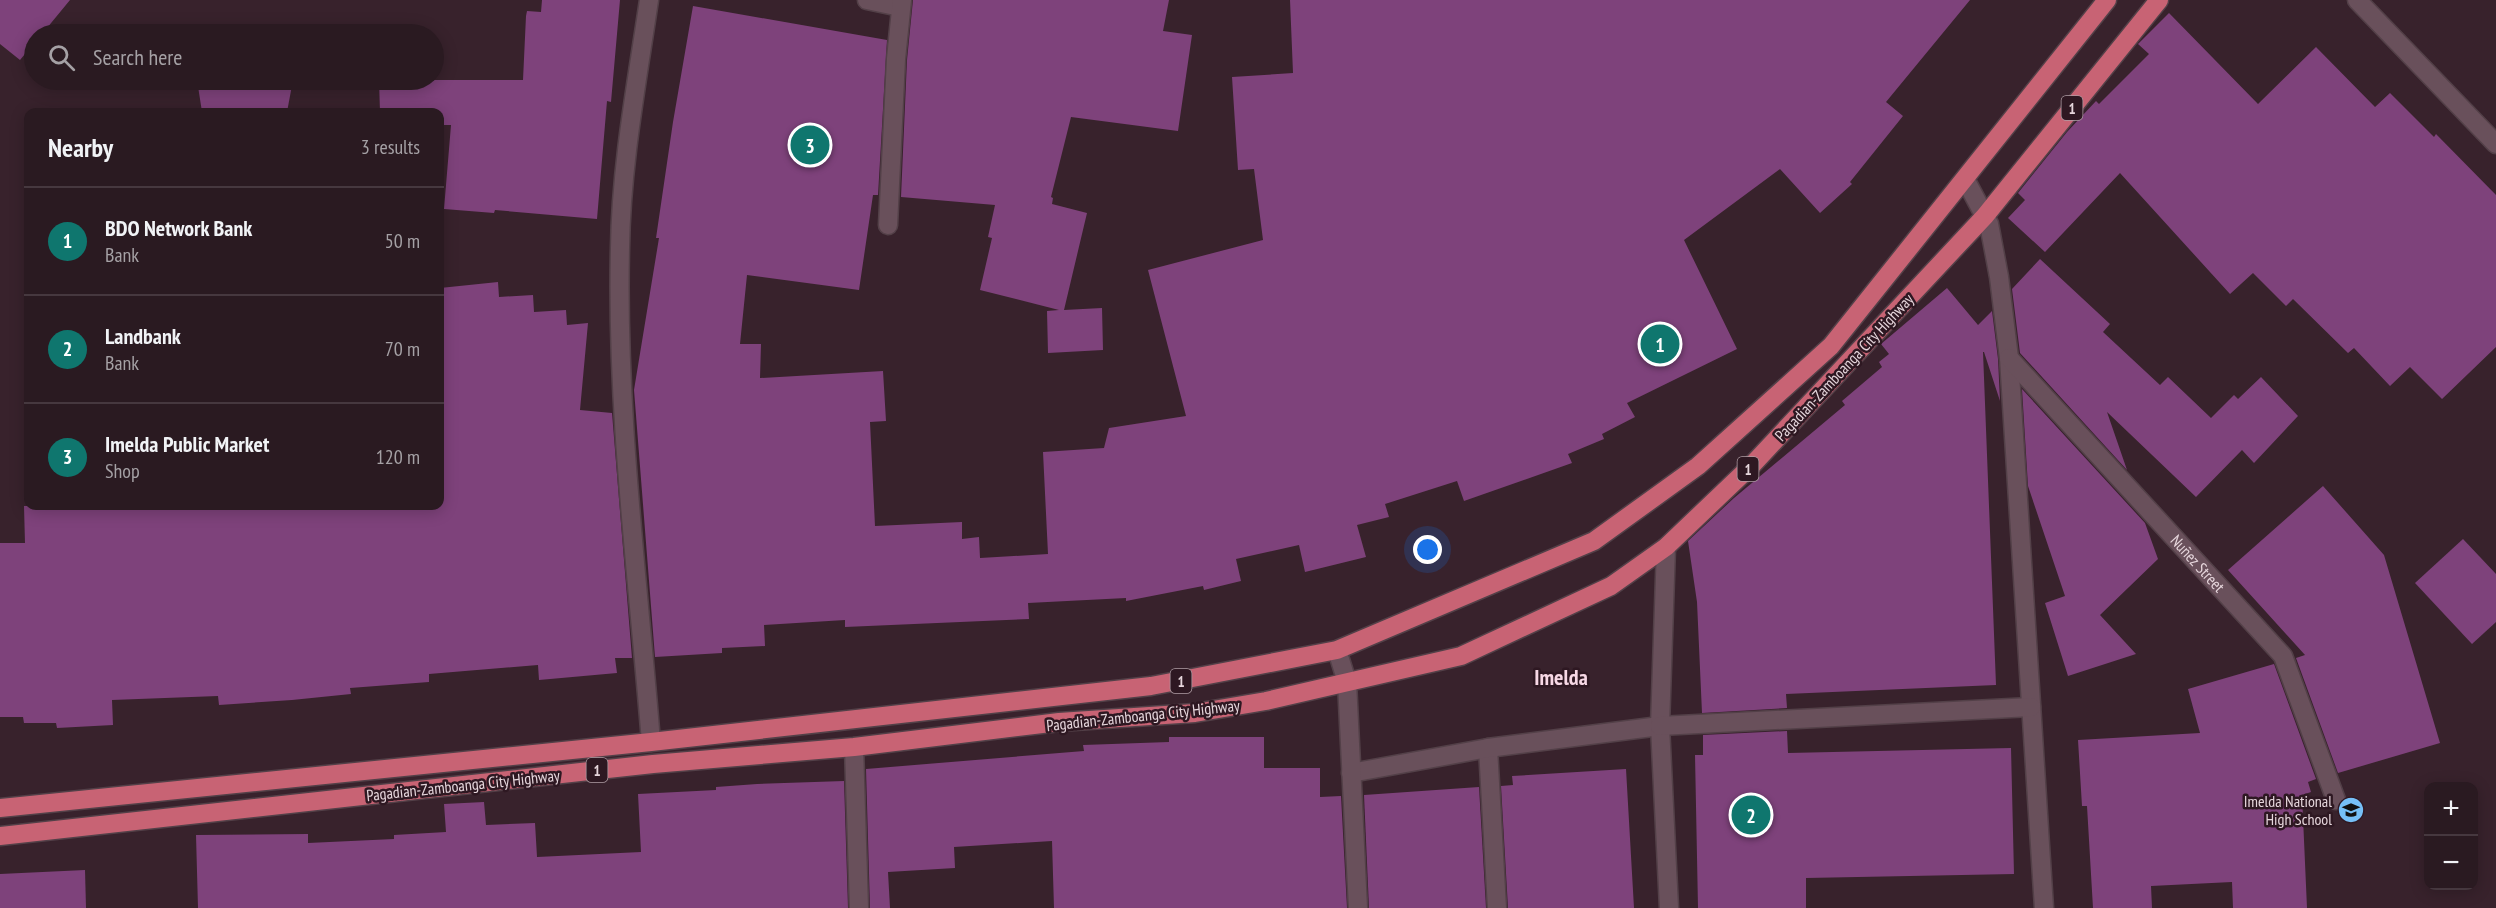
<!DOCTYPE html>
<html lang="en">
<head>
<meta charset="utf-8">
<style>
  body { margin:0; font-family:"PT Sans Narrow",sans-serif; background:#36272e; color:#f1f3f6 }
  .controls { position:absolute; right:18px; bottom:18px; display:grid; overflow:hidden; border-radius:12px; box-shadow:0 3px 15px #0003 }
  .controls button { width:54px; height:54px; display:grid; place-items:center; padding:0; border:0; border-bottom:2px solid #46383f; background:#2a1a21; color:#f1f3f6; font:30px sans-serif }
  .you { position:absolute; left:1428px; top:550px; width:21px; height:21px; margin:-15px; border:4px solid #fff; border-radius:50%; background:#1a73e8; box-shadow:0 0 0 9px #1a73e833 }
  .badge { display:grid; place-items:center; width:39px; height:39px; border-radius:50%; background:#0f766e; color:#fff; font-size:20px; font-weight:700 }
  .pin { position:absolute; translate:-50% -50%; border:3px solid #fff; box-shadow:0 2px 6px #0006 }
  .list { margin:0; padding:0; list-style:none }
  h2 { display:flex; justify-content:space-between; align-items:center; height:78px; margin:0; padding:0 24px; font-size:26px }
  h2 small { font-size:20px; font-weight:400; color:#a5a1a5 }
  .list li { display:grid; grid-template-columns:39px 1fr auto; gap:18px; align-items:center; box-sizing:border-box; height:108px; padding:0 24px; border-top:2px solid #46383f }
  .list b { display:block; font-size:22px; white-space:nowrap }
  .list p { margin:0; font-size:20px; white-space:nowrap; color:#a5a1a5 }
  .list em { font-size:20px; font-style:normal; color:#a5a1a5 }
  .icon { flex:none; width:33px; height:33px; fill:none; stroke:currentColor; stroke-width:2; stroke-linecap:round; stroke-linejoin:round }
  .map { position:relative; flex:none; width:2496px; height:908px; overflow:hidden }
  .search { position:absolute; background:#2a1a21; box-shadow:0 3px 15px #0003; left:24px; top:24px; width:420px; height:66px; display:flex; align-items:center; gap:15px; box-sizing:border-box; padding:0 21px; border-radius:33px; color:#a5a1a5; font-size:22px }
  .panel { position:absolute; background:#2a1a21; box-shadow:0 3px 15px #0003; left:24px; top:108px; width:420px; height:402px; border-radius:12px }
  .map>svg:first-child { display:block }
  .building { fill:#7e427b }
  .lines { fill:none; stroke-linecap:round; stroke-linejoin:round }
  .service-casing { stroke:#534048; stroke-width:21 }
  .minor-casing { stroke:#534048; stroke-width:21 }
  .trunk-casing { stroke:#534048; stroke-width:21 }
  .service { stroke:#69505b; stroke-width:18 }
  .minor { stroke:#69505b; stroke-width:18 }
  .trunk { stroke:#c86374; stroke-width:18 }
  .labels { text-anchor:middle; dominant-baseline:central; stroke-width:5; stroke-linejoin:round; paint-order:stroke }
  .shield { fill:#2e1822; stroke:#af9da4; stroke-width:1.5 }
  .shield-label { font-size:15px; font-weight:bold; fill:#e6d6dc }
  .street-label { font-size:16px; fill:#e6d6dc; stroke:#2e1822 }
  .poi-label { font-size:16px; fill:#e6d6dc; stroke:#2e1822; text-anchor:end }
  .district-label { font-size:22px; font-weight:bold; fill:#f7d8e5; stroke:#2e1822 }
</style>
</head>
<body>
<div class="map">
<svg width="2496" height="908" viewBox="0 0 2496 908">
  <rect width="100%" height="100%" fill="#38222c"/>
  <g class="building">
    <polygon points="0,0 70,0 42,34 34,34 34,43 20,60 0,44"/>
    <polygon points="542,0 620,0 611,102 607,101 597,219 495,210 494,213 444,209 451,125 440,125 440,112 380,112 379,80 523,80 526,16 527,11 541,12"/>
    <polygon points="913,0 1169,0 1163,31 1192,35 1178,131 1071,117 1051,197 1053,198 1052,204 1087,213 1064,310 1102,308 1103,350 1048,353 1047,311 1059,310 980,290 992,238 988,237 995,205 901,197 907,60"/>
    <polygon points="1290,0 1970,0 1886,102 1903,116 1850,182 1852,184 1820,213 1780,169 1684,240 1737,349 1627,403 1635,417 1602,434 1604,439 1568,454 1572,463 1464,501 1457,481 1385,504 1389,517 1357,525 1366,557 1305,572 1299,545 1236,559 1241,581 1204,590 1203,586 1126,601 1126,598 1028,603 1029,619 845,627 845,620 764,625 765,646 722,648 722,653 655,657 634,390 659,238 656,238 673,122 693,6 887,40 878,195 873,195 859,290 747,275 740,344 761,344 760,378 883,371 886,421 870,422 875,526 962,522 962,539 979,537 980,558 1048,554 1043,452 1104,448 1109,428 1186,416 1148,270 1263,240 1254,169 1238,170 1232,77 1293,73"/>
    <polygon points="2169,13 2258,104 2316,47 2375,107 2390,93 2434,137 2436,134 2496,195 2496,347 2442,399 2410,367 2390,386 2354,348 2348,353 2293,299 2286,306 2253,273 2230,294 2120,173 2045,252 2008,218 2025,200 2018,193 2067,132 2096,101 2099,104 2149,54 2138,44"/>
    <polygon points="197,80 293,80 287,112 202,112"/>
    <polygon points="2040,259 2110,324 2103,332 2160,385 2168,377 2211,418 2234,395 2238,399 2261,377 2298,416 2254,463 2242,450 2196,497 2107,412 2127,470 2020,353 2012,289"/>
    <polygon points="498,282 499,297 533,295 534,312 566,310 567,325 588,323 580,410 612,413 632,658 615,658 617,673 539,680 538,665 429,674 429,682 350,688 351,694 292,700 219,705 218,696 112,700 113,725 57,728 56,723 24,723 23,717 0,717 0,543 25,543 24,506 440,506 440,288"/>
    <polygon points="1947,288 1978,325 1992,311 1998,359 2000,401 1984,352 1983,352 1996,685 1786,694 1787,708 1702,713 1697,602 1688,541 1734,498 1845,405 1842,401 1882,367 1879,362 1889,354 1881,344"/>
    <polygon points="2022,389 2145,523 2158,559 2100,615 2136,654 2068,676 2045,603 2065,596 2028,486"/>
    <polygon points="2323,486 2384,555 2440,743 2338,773 2296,658 2305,655 2228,570"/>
    <polygon points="2463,539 2496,574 2496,622 2472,644 2415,583"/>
    <polygon points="2274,664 2316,779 2308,782 2311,792 2302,795 2307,908 2233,908 2232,882 2151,886 2152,908 2093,908 2087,806 2082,806 2078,740 2200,733 2188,689"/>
    <polygon points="1787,731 1788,753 2011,748 2014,874 1806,878 1806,908 1698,908 1695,755 1703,755 1703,735"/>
    <polygon points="1169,737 1264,737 1264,768 1320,768 1320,797 1341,796 1347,908 1054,908 1052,841 954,847 955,868 888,872 890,908 870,908 866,769 1084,751 1083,745 1169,742"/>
    <polygon points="1626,769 1634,908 1508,908 1501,786 1513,785 1512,776"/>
    <polygon points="844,781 848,908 198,908 196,835 308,834 308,843 394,839 394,835 446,832 444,804 484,802 486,825 535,823 537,857 641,852 638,794 716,790 716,787 757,784"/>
    <polygon points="1479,787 1486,908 1369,908 1364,795"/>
    <polygon points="85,870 86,908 0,908 0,874"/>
  </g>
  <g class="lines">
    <g class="service-casing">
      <g id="service">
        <polyline points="1488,748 1497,908"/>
        <polyline points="1351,773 1488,748 1660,726"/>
      </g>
    </g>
    <g class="minor-casing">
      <g id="minor">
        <path d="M 649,0 C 637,82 621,165 620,248 C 616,413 638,578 651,742"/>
        <polyline points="867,0 900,7"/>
        <polyline points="2357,0 2496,144"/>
        <polyline points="1965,179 1989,224 1999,277 2009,358 2044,908"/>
        <polyline points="888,225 896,59 902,0"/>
        <path id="s1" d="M 2009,358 L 2283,656 L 2336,800"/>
        <polyline points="1666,547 1660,726 1669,908"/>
        <polyline points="1337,650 1347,682 1358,908"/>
        <polyline points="1660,726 2031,707"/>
        <polyline points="854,747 859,908"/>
      </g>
    </g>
    <g class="trunk-casing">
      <g id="trunk">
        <polyline points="0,808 651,742 1151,686 1337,650 1594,541 1698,466 1831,346 2107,0"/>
        <polyline points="0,836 653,764 854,747 1059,722 1195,713 1266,701 1461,656 1611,586 1666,547 1753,464 1985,216 2159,0"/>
      </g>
    </g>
    <use href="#service" class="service"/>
    <use href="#minor" class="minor"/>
    <use href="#trunk" class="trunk"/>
  </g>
  <defs>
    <g id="school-disc" transform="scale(1.35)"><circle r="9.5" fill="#76c0f7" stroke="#2e1822"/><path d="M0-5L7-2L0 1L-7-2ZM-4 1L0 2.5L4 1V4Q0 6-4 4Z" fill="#111"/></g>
  </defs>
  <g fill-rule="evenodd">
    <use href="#school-disc" x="2351" y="810"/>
  </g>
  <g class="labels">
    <g class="shield">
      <rect x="2061.5" y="96" width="21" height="24" rx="4.5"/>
      <rect x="1737.5" y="457" width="21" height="24" rx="4.5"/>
      <rect x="1170.5" y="669" width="21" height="24" rx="4.5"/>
      <rect x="586.5" y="758" width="21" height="24" rx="4.5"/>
    </g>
    <g class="shield-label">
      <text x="2072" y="108">1</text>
      <text x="1748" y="469">1</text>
      <text x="1181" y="681">1</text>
      <text x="597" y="770">1</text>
    </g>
    <g class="street-label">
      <text transform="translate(1844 367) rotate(-47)">Pagadian-Zamboanga City Highway</text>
      <text stroke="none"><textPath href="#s1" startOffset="279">Nuñez Street</textPath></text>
      <text transform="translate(1143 715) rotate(-6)">Pagadian-Zamboanga City Highway</text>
      <text transform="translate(463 785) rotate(-6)">Pagadian-Zamboanga City Highway</text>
    </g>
    <g class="poi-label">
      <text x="2332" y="801">Imelda National<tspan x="2332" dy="18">High School</tspan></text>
    </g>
    <g class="district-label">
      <text x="1561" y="677">Imelda</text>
    </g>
  </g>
</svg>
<div class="controls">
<button>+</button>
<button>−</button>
</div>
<div class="you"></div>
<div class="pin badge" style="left:1660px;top:344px">1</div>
<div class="pin badge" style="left:1751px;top:815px">2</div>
<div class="pin badge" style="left:810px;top:145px">3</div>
<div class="search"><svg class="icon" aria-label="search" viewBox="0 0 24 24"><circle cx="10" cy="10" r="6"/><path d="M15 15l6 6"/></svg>Search here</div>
<section class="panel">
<h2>Nearby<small>3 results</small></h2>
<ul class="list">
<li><span class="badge">1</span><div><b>BDO Network Bank</b><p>Bank</p></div><em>50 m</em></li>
<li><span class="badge">2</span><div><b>Landbank</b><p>Bank</p></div><em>70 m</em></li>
<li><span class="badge">3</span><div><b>Imelda Public Market</b><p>Shop</p></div><em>120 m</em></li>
</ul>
</section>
</div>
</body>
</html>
